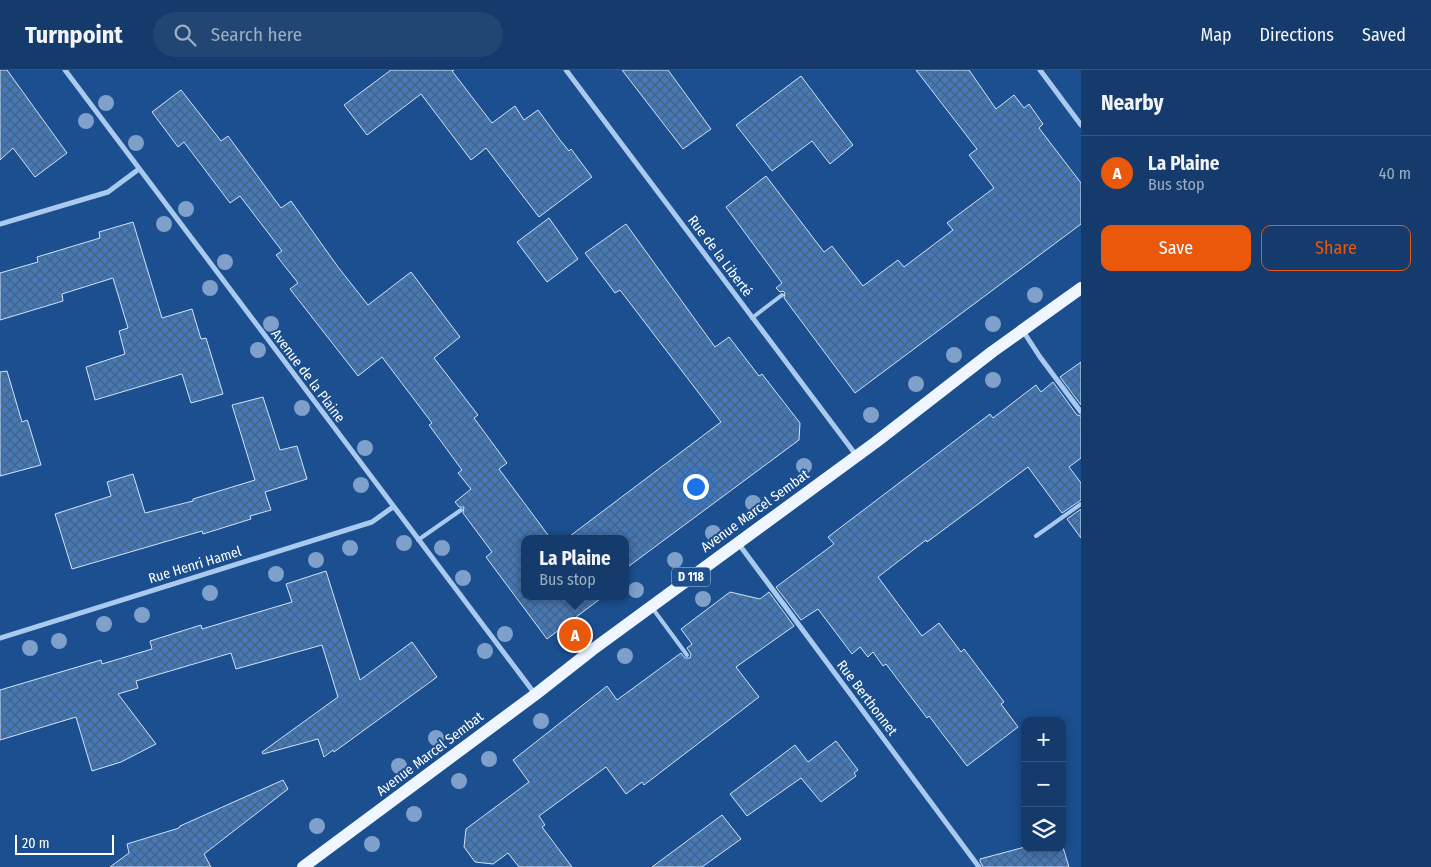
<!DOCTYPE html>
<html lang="en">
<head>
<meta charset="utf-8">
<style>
  body { margin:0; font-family:"Fira Sans Condensed",sans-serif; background:#214673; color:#f1f3f6 }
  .controls { position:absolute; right:15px; bottom:15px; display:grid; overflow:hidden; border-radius:10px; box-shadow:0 2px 12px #0003 }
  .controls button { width:45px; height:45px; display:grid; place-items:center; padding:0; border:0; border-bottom:1px solid #33557e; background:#143b6b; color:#f1f3f6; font:25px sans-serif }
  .scale { position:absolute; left:15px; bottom:12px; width:99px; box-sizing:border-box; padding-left:5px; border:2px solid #fff; border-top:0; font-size:14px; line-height:18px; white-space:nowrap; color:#fff; -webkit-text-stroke:4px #1b4f8f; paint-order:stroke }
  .you { position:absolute; left:695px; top:416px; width:18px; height:18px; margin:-12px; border:4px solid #fff; border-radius:50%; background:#1a73e8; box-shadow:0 0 0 8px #1a73e833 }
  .badge { display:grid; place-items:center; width:32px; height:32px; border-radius:50%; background:#ea580c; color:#fff; font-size:16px; font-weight:700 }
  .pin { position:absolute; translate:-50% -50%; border:2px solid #fff; box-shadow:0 1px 5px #0006 }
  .popup { position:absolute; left:521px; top:465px; width:108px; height:65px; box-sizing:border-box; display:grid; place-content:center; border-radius:10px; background:#143b6b; filter:drop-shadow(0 1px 4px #0005); font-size:16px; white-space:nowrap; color:#9dadc1 }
  .popup b { font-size:19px; color:#f1f3f6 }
  .popup::after { content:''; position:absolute; left:50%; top:100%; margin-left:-10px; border:10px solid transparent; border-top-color:#143b6b }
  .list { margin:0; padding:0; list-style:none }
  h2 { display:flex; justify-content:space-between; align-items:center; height:65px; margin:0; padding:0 20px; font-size:21px }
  h2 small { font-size:16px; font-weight:400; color:#9dadc1 }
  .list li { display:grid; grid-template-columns:32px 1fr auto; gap:15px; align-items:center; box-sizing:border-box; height:75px; padding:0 20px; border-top:1px solid #33557e }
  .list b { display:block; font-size:19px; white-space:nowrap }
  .list p { margin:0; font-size:16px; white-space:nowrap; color:#9dadc1 }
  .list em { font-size:16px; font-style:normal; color:#9dadc1 }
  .actions { display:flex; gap:10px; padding:15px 20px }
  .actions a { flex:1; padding:11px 0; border:1px solid #ea580c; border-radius:10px; text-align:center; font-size:18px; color:#ea580c }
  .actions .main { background:#ea580c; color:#fff }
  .icon { flex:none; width:28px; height:28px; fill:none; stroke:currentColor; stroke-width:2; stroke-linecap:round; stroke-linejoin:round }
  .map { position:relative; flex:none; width:1081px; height:797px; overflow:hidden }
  header { display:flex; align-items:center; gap:30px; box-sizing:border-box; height:70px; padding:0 25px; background:#143b6b; border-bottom:1px solid #33557e }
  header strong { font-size:24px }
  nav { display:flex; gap:28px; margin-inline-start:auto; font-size:18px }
  .search { width:350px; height:45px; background:#214673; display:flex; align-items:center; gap:12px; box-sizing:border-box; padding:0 18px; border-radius:28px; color:#9dadc1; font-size:19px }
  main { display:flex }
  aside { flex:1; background:#143b6b }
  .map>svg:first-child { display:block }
  .building { fill:url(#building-cross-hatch); stroke:#cfe3fa }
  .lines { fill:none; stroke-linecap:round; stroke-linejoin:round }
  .lane { stroke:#a9c9ee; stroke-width:4 }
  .street { stroke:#a9c9ee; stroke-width:5 }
  .primary { stroke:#f0f6ff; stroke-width:12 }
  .tree { fill:#7ea0ca }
  .labels { text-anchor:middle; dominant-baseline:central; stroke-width:4; stroke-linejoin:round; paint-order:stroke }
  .shield { fill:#1b4f8f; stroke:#bbcadd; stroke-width:1 }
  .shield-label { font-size:12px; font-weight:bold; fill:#fff }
  .street-label { font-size:14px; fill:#fff; stroke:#1b4f8f }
</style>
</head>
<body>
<header>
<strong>Turnpoint</strong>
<div class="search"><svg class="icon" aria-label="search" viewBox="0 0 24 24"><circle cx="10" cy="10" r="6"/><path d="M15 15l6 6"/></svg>Search here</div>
<nav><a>Map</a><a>Directions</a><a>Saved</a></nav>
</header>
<main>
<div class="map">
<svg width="1081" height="797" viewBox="0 0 1081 797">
  <defs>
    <pattern id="building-cross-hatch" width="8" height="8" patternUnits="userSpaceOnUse" patternTransform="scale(1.25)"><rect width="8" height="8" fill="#4478b7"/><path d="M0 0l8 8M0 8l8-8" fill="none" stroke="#486282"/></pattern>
  </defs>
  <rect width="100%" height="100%" fill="#1b4f8f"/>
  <g class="building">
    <polygon points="0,0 7,0 67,83 35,107 13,78 0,90"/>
    <polygon points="391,0 454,0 452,1 492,53 515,36 524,50 538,40 560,70 569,81 571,79 592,107 539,147 486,78 471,90 421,24 367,65 344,35"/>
    <polygon points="622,0 668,0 711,59 683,79"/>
    <polygon points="916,0 969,0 996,39 1014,25 1024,38 1029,34 1043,54 1039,58 1081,113 1081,154 855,323 784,228 785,223 783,221 780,222 776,218 782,213 726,137 766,106 824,182 832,176 863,216 898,190 904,197 953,160 947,153 994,118 969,85 977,79"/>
    <polygon points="801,6 853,75 830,94 812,71 772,101 736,55"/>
    <polygon points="181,20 221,71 228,66 281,138 291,131 338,197 368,235 411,202 460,267 434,288 478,345 474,348 507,393 499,399 551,469 525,469 525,526 604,526 547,569 486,487 492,482 463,443 464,437 459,437 455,432 471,419 458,403 462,400 429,355 432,353 382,287 358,306 290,219 298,213 276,185 282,181 240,126 230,133 184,72 178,77 152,42"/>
    <polygon points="549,148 578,189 547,212 517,172"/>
    <polygon points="133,152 162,248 192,239 201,269 206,268 223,324 191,333 182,304 95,330 86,297 125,284 119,261 128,258 113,208 62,224 63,231 0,250 0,203 38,192 37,187 100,168 99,162"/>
    <polygon points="626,154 715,277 729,267 759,306 762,304 800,353 799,370 625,499 625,469 566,469 721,352 620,220 615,223 585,183"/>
    <polygon points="1081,292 1081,335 1060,307"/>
    <polygon points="7,301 22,352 27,350 28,352 41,395 0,406 0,302"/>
    <polygon points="1053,312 1077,345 1081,346 1081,388 1069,397 1081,413 1081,430 1062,443 1028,397 927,472 926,470 878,507 922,566 939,553 961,582 964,579 1004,632 1001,634 1018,657 967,696 929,646 927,648 886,594 883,596 873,582 868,587 860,577 852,584 818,539 801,550 776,517 834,474 828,467 990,344 993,348 1036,315 1041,322"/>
    <polygon points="263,327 280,380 297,376 307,409 265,422 271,440 250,446 251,449 203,464 202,461 72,499 55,444 111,426 107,412 133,404 145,443 193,431 193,429 255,410 232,335"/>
    <polygon points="1081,439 1081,468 1067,449"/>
    <polygon points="326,501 360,610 412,572 437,607 334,682 333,680 324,687 318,669 263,684 262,682 338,627 322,575 236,599 231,583 136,611 138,618 118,624 156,674 121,692 92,701 76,647 0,670 0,620 101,590 102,594 152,579 150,571 201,555 202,559 292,532 286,514"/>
    <polygon points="730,522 760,529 769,522 794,556 736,597 759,627 644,715 642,712 626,724 606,697 539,746 545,755 542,757 572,797 519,797 508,783 493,794 475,792 464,777 466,759 529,712 513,690 607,616 617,630 681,583 685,588 690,588 691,584 687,578 692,574 681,559"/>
    <polygon points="836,671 858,700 854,703 856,706 821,732 801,708 747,746 730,724 795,675 808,692"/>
    <polygon points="283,710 288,719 204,784 211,797 110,797 129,783 127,774 179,758 180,756"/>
    <polygon points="722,745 741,769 702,797 652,797"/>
    <polygon points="1062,774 1069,797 983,797 980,791 980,789 1025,777 1025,778 1062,778"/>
  </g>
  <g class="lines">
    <g class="lane">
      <polyline points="752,248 782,225"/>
      <polyline points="1036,466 1081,434"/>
      <polyline points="418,470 461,440"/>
      <polyline points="653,539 687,585"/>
    </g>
    <g class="street">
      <polyline points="65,0 535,624"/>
      <polyline points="566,0 856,385"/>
      <polyline points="1040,0 1081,55"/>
      <polyline points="0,154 108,122 139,99"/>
      <polyline points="1023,261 1040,287 1081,342"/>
      <polyline points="738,473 979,797"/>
      <polyline points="0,568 372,452 393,437"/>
    </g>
    <polyline class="primary" points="303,797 536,624 592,580 876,372 992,282 1081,218"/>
  </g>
  <g class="tree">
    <circle cx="106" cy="33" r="8"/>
    <circle cx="86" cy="51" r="8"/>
    <circle cx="136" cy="73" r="8"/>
    <circle cx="186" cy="139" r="8"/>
    <circle cx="164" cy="154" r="8"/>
    <circle cx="225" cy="192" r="8"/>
    <circle cx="210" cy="218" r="8"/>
    <circle cx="1035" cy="225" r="8"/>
    <circle cx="271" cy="254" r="8"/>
    <circle cx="993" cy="254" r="8"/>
    <circle cx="258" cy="280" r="8"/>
    <circle cx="954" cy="285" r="8"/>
    <circle cx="993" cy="310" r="8"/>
    <circle cx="916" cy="314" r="8"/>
    <circle cx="302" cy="338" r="8"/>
    <circle cx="871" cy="345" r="8"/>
    <circle cx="365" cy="378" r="8"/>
    <circle cx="804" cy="396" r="8"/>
    <circle cx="361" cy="415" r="8"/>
    <circle cx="753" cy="433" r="8"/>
    <circle cx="713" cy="463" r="8"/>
    <circle cx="404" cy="473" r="8"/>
    <circle cx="350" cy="478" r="8"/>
    <circle cx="442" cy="478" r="8"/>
    <circle cx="316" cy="490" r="8"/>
    <circle cx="675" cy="490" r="8"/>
    <circle cx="276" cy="504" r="8"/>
    <circle cx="463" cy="508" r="8"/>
    <circle cx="636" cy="520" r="8"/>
    <circle cx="210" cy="523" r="8"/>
    <circle cx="703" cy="529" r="8"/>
    <circle cx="142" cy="545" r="8"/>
    <circle cx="104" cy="554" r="8"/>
    <circle cx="505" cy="564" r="8"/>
    <circle cx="59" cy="571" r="8"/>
    <circle cx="30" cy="578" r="8"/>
    <circle cx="485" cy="581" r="8"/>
    <circle cx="625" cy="586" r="8"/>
    <circle cx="541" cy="651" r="8"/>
    <circle cx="436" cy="668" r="8"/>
    <circle cx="489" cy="689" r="8"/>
    <circle cx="399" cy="696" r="8"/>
    <circle cx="459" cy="711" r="8"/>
    <circle cx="414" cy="744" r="8"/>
    <circle cx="317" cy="756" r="8"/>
    <circle cx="372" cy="774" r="8"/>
  </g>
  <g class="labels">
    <rect class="shield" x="672" y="497.5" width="38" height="19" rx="4"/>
    <g class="shield-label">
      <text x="691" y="507">D 118</text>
    </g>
    <g class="street-label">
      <text transform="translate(720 186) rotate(53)">Rue de la Liberté</text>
      <text transform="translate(308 306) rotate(53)">Avenue de la Plaine</text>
      <text transform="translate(755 441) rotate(-36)">Avenue Marcel Sembat</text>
      <text transform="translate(195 495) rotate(-17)">Rue Henri Hamel</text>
      <text transform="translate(867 628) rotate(53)">Rue Berthonnet</text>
      <text transform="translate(430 684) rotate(-37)">Avenue Marcel Sembat</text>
    </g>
  </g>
</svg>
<div class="controls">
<button>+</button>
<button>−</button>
<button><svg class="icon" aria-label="layers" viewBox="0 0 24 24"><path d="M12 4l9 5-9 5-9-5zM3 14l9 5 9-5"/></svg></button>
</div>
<div class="scale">20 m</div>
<div class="you"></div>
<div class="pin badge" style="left:575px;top:565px">A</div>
<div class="popup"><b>La Plaine</b>Bus stop</div>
</div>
<aside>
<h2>Nearby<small></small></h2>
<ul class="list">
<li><span class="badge">A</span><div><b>La Plaine</b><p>Bus stop</p></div><em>40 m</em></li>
</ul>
<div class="actions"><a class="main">Save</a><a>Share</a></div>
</aside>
</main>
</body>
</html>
